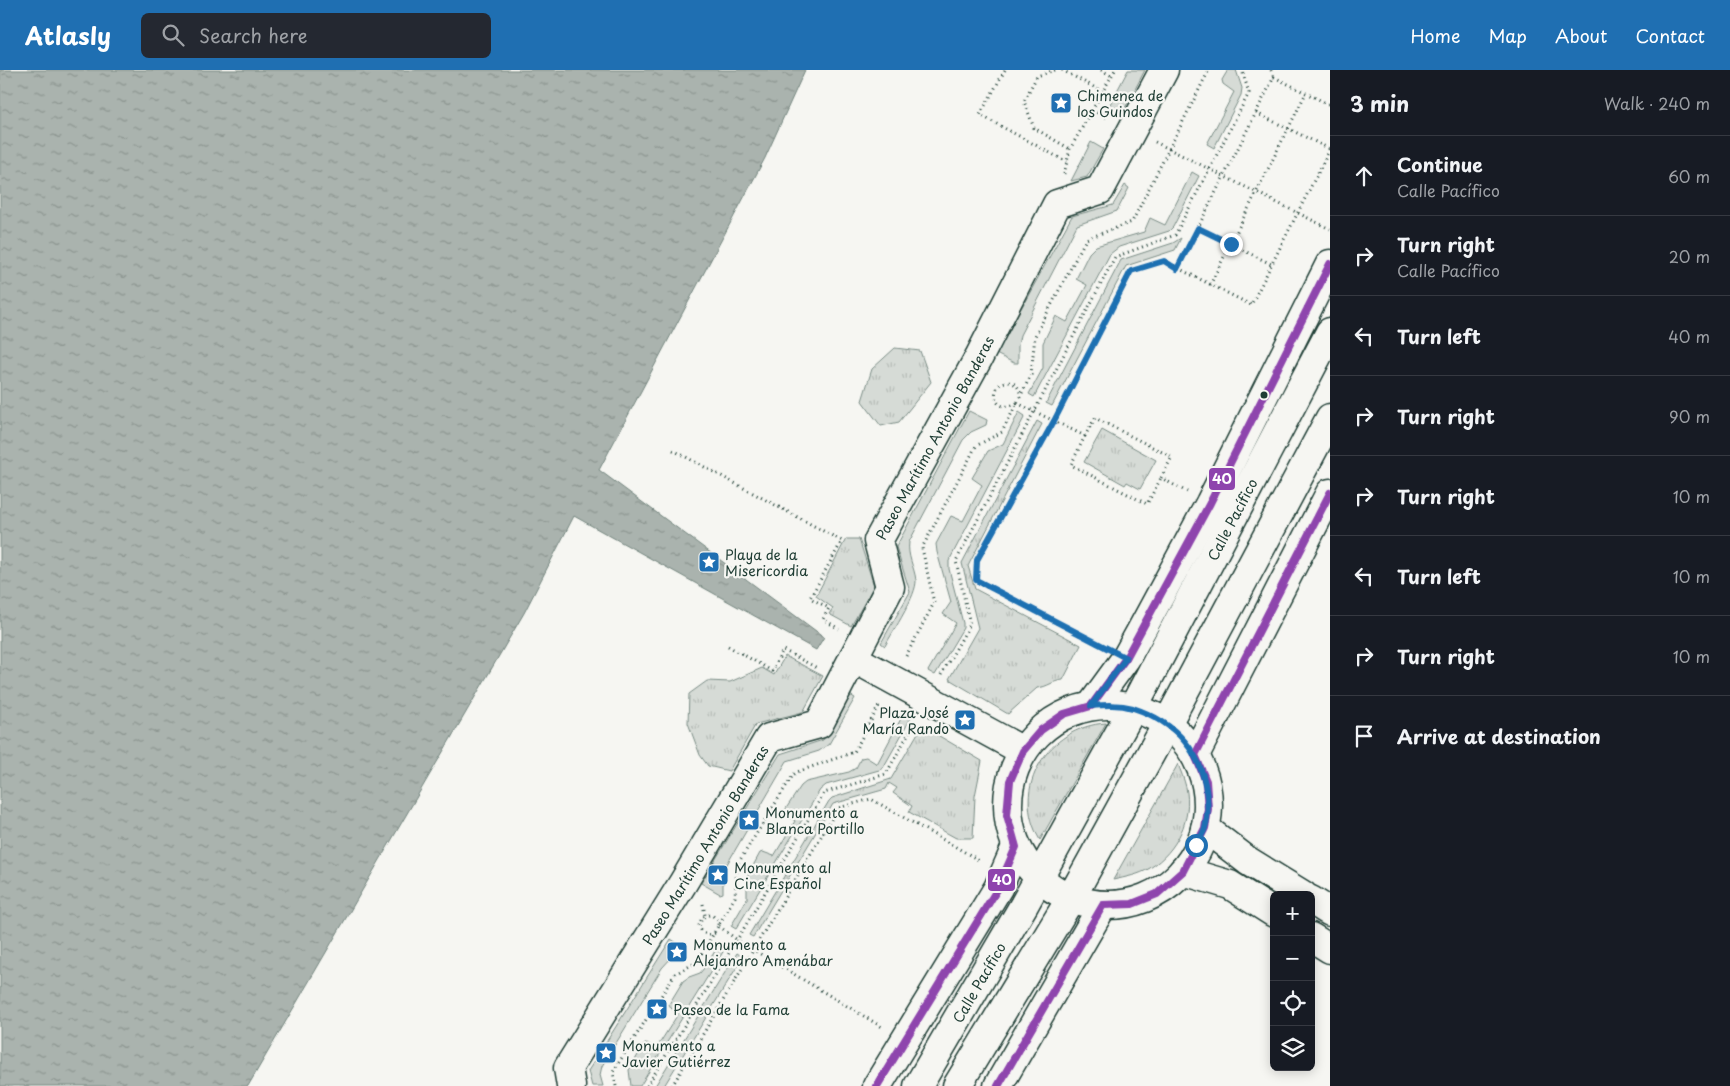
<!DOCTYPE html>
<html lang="en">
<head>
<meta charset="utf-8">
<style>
  body { margin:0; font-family:"Playpen Sans",sans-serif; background:#242831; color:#f1f3f6 }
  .controls { position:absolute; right:15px; bottom:15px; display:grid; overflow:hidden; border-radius:8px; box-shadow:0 2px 12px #0003 }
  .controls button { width:45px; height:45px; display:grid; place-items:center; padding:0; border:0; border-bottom:1px solid #363941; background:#171b24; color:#f1f3f6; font:25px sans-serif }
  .stop { position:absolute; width:15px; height:15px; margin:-11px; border:4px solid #1f6fb2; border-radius:50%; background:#fff }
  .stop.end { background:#1f6fb2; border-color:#fff; box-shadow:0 1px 5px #0008 }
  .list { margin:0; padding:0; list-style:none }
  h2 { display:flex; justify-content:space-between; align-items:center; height:65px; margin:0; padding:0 20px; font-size:21px }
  h2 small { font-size:16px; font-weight:400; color:#9ea1a6 }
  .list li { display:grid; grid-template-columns:32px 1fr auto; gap:15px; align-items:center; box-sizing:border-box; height:80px; padding:0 20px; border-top:1px solid #363941 }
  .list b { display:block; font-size:19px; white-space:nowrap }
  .list p { margin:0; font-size:16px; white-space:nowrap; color:#9ea1a6 }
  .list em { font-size:16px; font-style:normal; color:#9ea1a6 }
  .icon { flex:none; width:28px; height:28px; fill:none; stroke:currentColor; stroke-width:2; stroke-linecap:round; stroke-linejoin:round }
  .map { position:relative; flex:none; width:1330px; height:1016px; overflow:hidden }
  header { display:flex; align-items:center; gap:30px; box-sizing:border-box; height:70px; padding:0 25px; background:#1f6fb2; color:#fff }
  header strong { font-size:24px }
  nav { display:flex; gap:28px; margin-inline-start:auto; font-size:18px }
  .search { width:350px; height:45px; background:#242831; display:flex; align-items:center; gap:12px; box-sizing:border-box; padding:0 18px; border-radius:8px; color:#9ea1a6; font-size:19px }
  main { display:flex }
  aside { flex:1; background:#171b24 }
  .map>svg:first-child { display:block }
  .grass { fill:url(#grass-tufts); stroke:#7a8c85 }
  .garden { fill:#d6dbd6; stroke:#7a8c85 }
  .water { fill:url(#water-ripples); stroke:#72847d }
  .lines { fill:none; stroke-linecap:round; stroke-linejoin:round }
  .minor-casing { stroke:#1f3d34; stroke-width:31 }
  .major-casing { stroke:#1f3d34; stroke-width:31 }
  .path { stroke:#1f3d34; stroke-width:3; stroke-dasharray:1 4; stroke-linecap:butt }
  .minor { stroke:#f6f6f2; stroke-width:28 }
  .major { stroke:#f6f6f2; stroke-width:28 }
  .bus-1-casing { stroke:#f6f6f2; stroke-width:11 }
  .bus-1 { stroke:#8e44ad; stroke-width:8 }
  .route { stroke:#1f6fb2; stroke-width:6 }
  .bus-dot { fill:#1f3d34; stroke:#f6f6f2; stroke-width:2 }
  .labels { text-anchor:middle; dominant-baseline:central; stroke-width:4.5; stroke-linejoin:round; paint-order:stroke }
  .poi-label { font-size:14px; fill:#1f3d34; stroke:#f6f6f2; text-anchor:start }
  .street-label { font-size:14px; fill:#1f3d34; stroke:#f6f6f2 }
  .line-badge { stroke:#f6f6f2; stroke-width:2 }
  .badge-label { font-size:14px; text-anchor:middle; font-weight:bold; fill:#fff }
</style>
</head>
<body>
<header>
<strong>Atlasly</strong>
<div class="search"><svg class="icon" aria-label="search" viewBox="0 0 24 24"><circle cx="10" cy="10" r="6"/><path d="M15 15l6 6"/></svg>Search here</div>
<nav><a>Home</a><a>Map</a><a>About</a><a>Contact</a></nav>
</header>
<main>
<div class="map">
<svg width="1330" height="1016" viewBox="0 0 1330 1016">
  <defs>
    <pattern id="grass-tufts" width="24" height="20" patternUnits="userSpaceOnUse" patternTransform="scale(1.25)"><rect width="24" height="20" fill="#d6dbd6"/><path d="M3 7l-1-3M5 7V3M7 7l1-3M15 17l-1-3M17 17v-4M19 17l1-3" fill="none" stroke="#b7bdb8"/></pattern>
    <pattern id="water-ripples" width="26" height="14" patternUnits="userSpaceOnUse" patternTransform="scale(1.25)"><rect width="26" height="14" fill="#aab3ae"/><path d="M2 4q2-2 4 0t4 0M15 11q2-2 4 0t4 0" fill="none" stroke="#8a938e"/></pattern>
  </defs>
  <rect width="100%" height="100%" fill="#f6f6f2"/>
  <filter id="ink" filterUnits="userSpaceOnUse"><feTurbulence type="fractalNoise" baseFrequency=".02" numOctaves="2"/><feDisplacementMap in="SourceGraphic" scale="10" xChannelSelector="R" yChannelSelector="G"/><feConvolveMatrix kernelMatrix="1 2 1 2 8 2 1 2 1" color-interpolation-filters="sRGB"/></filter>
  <g filter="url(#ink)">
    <g class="grass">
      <polygon points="895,278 920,281 931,312 899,352 881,356 862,331 872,299"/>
      <path d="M 1037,351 L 1042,354 L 968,496 L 975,519 L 1081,575 L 1063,610 C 1052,611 1048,617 1037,618 L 1008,644 L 949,609 L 978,558 L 962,493 Z"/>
      <polygon points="1102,360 1156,390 1140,419 1127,412 1125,415 1084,392"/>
      <polygon points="846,469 859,469 874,516 851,556 829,544 833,538 816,526"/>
      <polygon points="785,586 823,606 803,642 756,654 729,701 708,696 700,685 688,653 689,624 707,611 730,612 762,598 774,605"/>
      <path d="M 1106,653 L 1040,770 C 1009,718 1048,657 1106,653 Z"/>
      <polygon points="922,656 982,691 975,726 973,768 956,768 909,742 912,736 893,723 897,718 889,713 886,719 833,734 753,867 749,865 829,731 832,728 891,709"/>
      <path d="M 1178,694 C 1181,702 1184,709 1186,717 C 1193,748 1177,781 1150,798 C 1139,805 1126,807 1113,810 Z"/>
    </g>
    <g class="garden">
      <polygon points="1128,0 1145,0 1121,46 1108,38"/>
      <polygon points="1228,0 1236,0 1242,18 1241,25 1214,78 1207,74 1234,22 1223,14 1222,10"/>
      <polygon points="1091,72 1103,79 1087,107 1071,111"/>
      <polygon points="1192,102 1199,106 1173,157 1169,161 1119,177 1110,184 1034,327 1029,324 1043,298 1043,273 1056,246 1067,252 1087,215 1076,209 1089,183 1096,176 1144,162 1150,148 1165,155"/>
      <polygon points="1125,115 1129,118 1117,141 1077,155 1020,265 1018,276 1018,293 1014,293 996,284 1072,146 1113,135"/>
      <polygon points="1181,168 1175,180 1126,196 1052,336 1046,333 1121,190 1173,173"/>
      <path d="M 969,341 L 987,350 L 986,355 L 971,362 L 963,370 L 909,472 C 907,486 914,496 916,510 C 917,525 893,561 885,576 L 881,573 L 910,522 L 896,477 Z"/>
      <polygon points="1019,342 1025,346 949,491 949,499 963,553 963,558 935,605 928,601 956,553 943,544 951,532 937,482 936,474 951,446 963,451 982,415 972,408 988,381 1003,374"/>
      <polygon points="850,625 855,628 829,674 819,681 787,691 723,801 723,823 720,824 701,813 780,684 823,670"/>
      <polygon points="904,643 911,648 883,698 879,700 826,715 820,720 736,859 731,856 747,829 747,807 760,783 763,782 774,786 795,751 786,745 785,740 801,716 806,712 849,702 856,698 861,688 866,687 877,694"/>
      <polygon points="671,869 687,880 686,883 672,887 662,898 602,996 600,1005 603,1016 592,1016 588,1001"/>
      <polygon points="720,873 726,877 640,1016 631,1016 629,1000 644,975 647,973 656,979 678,944 671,938 669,934 683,911 689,907 700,903 705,897"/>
      <polygon points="737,883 743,887 664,1016 655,1016"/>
    </g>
    <polygon class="water" points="0,0 805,0 765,88 599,400 824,567 816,580 574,446 524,543 248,1016 0,1016"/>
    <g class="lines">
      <g class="minor-casing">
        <g id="minor">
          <polyline points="853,588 1023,681"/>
          <path id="s1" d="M 571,1016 L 568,998 L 683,813 L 769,668 L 819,654 L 890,517 L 878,471 L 979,287 L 1057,134 L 1100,120 L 1164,0"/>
        </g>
      </g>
      <g class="major-casing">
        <g id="major">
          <circle cx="1108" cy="735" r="100"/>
          <polyline points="1091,636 1126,588 1142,559 1210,433 1330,194"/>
          <polyline points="1195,685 1330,423"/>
          <polyline points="1205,758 1248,791 1303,825"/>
          <polyline points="1183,801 1230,815 1274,843"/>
          <polyline points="1311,830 1330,842"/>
          <polyline points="1311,867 1330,879"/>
          <polyline points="877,1016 998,818 1016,777"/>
          <path id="s2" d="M 918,1016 L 1024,835 L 1133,638 L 1330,262"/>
          <polyline points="957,1016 1071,828 1167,654 1330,348"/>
          <polyline points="998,1016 1103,835"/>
        </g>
      </g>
      <g class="path">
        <polyline points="1005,0 980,45 1067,92"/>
        <polyline points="1055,0 1037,6 1024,31 1034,58 1070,79"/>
        <polyline points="1062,0 1103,22"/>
        <polyline points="1101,0 1112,6"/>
        <polyline points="1271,0 1274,7"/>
        <polyline points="1092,40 1109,49"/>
        <polyline points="1256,43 1330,79"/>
        <polyline points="1155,72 1330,159"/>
        <polyline points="1064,104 1070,79 1115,0"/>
        <polyline points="1198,158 1271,194"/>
        <polyline points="1177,199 1274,7 1330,35"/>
        <polyline points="1210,215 1306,23"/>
        <polyline points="1017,333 1085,366 1095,348 1172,387 1161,408 1187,422"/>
        <path d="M 1017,333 C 988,348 990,305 1012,313 C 1018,315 1020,320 1020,326"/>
        <polyline points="1085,366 1071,395 1147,434 1161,408"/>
        <polyline points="673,380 842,471 810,528 829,538 823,549 839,559"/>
        <polyline points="728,576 772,601 783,580 819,599"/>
        <polyline points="1102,576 976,510 977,490 1054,351 1131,201 1164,191 1251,235 1330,79"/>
        <polyline points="906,586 934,533 922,478 976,376 1002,362 1017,333 1031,305 1035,266 1086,169 1132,152 1209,0"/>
        <polyline points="941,605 970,554 956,491 1115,187 1175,165 1249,23 1242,0"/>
        <polyline points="703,834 705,845"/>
        <polyline points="719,856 737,870 882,957"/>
        <path d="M 715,863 C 706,865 702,864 699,856 C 701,848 704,845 712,845 L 718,851 L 718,856"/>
        <polyline points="616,1016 613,1002 675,904 697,892 735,827 737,795 793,705 797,702 854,682 880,634"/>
        <polyline points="647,1016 737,870 824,723 886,704 915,652"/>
        <polyline points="672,1016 838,738 871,729 977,789 980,793"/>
      </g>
      <use href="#minor" class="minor"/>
      <use href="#major" class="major"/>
      <g class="bus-1-casing">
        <g id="bus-1">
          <polyline points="877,1016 998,818 1016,777 1007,745 1010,711 1023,681 1041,660 1064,644 1091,636 1126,588 1210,433 1330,194"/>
          <polyline points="998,1016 1103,835 1132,834 1157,824 1183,801 1205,758 1208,739 1206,711 1195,685 1330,423"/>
        </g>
      </g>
      <use href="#bus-1" class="bus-1"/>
    </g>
  </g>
  <g class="lines" filter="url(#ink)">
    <path class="route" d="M 1196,775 C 1199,770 1203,764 1205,758 C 1208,748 1208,737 1207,727 C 1203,683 1176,652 1133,638 C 1119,634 1105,635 1091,636 L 1126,588 L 976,510 L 977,490 L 1054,351 L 1131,201 L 1164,191 L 1177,199 L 1198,158 L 1231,174"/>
  </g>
  <defs>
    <g id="sight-square" transform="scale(1.125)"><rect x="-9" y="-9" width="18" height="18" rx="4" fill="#1f6fb2" stroke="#f6f6f2"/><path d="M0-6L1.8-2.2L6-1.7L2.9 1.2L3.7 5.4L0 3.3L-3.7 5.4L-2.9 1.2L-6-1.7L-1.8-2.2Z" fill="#fff"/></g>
  </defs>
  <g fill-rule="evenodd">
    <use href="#sight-square" x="1061" y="33"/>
    <use href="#sight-square" x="709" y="492"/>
    <use href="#sight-square" x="965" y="650"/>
    <use href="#sight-square" x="749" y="750"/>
    <use href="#sight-square" x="718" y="805"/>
    <use href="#sight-square" x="677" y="882"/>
    <use href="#sight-square" x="657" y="939"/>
    <use href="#sight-square" x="606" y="983"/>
  </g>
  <circle class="bus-dot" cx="1264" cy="325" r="4.5"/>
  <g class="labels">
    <g class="poi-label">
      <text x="1077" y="25">Chimenea de<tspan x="1077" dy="16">los Guindos</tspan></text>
      <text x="725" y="484">Playa de la<tspan x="725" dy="16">Misericordia</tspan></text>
      <text x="949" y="642" text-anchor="end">Plaza José<tspan x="949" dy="16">María Rando</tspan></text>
      <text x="765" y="742">Monumento a<tspan x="765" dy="16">Blanca Portillo</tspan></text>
      <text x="734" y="797">Monumento al<tspan x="734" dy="16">Cine Español</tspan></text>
      <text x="693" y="874">Monumento a<tspan x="693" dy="16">Alejandro Amenábar</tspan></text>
      <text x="673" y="939">Paseo de la Fama</text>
      <text x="622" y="975">Monumento a<tspan x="622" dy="16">Javier Gutiérrez</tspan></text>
    </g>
    <g class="street-label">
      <text stroke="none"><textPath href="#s1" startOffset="776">Paseo Marítimo Antonio Banderas</textPath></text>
      <text stroke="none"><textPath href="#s2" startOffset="648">Calle Pacífico</textPath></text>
      <text stroke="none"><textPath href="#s1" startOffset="280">Paseo Marítimo Antonio Banderas</textPath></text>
      <text stroke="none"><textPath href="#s2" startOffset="120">Calle Pacífico</textPath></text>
    </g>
  </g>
  <g class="line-badge">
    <rect x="1208" y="397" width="28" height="24" rx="5" fill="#8e44ad"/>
    <rect x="987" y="798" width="29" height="24" rx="5" fill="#8e44ad"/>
  </g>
  <g class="badge-label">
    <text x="1222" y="414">40</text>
    <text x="1002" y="815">40</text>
  </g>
</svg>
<div class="controls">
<button>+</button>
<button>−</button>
<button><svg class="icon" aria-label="locate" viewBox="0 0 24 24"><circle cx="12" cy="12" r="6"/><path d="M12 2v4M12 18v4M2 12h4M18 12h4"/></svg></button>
<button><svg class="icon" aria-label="layers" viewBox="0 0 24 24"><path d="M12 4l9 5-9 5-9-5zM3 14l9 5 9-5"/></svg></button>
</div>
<div class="stop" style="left:1196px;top:775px"></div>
<div class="stop end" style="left:1231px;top:174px"></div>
</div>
<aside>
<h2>3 min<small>Walk · 240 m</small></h2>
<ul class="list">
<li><svg class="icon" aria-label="ahead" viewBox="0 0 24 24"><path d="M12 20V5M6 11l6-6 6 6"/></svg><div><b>Continue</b><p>Calle Pacífico</p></div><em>60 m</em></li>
<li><svg class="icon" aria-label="right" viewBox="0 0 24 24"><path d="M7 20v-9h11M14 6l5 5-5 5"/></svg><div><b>Turn right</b><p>Calle Pacífico</p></div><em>20 m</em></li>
<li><svg class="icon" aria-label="left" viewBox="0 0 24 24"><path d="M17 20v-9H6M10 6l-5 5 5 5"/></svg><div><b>Turn left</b></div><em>40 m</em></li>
<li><svg class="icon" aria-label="right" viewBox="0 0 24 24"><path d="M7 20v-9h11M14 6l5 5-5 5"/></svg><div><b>Turn right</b></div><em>90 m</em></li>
<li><svg class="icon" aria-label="right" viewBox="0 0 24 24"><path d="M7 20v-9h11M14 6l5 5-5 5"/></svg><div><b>Turn right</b></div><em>10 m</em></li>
<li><svg class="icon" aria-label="left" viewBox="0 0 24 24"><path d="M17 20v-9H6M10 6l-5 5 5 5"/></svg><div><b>Turn left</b></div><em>10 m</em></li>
<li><svg class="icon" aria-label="right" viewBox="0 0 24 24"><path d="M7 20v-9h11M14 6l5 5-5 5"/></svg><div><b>Turn right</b></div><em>10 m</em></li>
<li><svg class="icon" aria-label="arrive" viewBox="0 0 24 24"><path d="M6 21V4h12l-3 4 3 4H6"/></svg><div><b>Arrive at destination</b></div></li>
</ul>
</aside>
</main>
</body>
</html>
